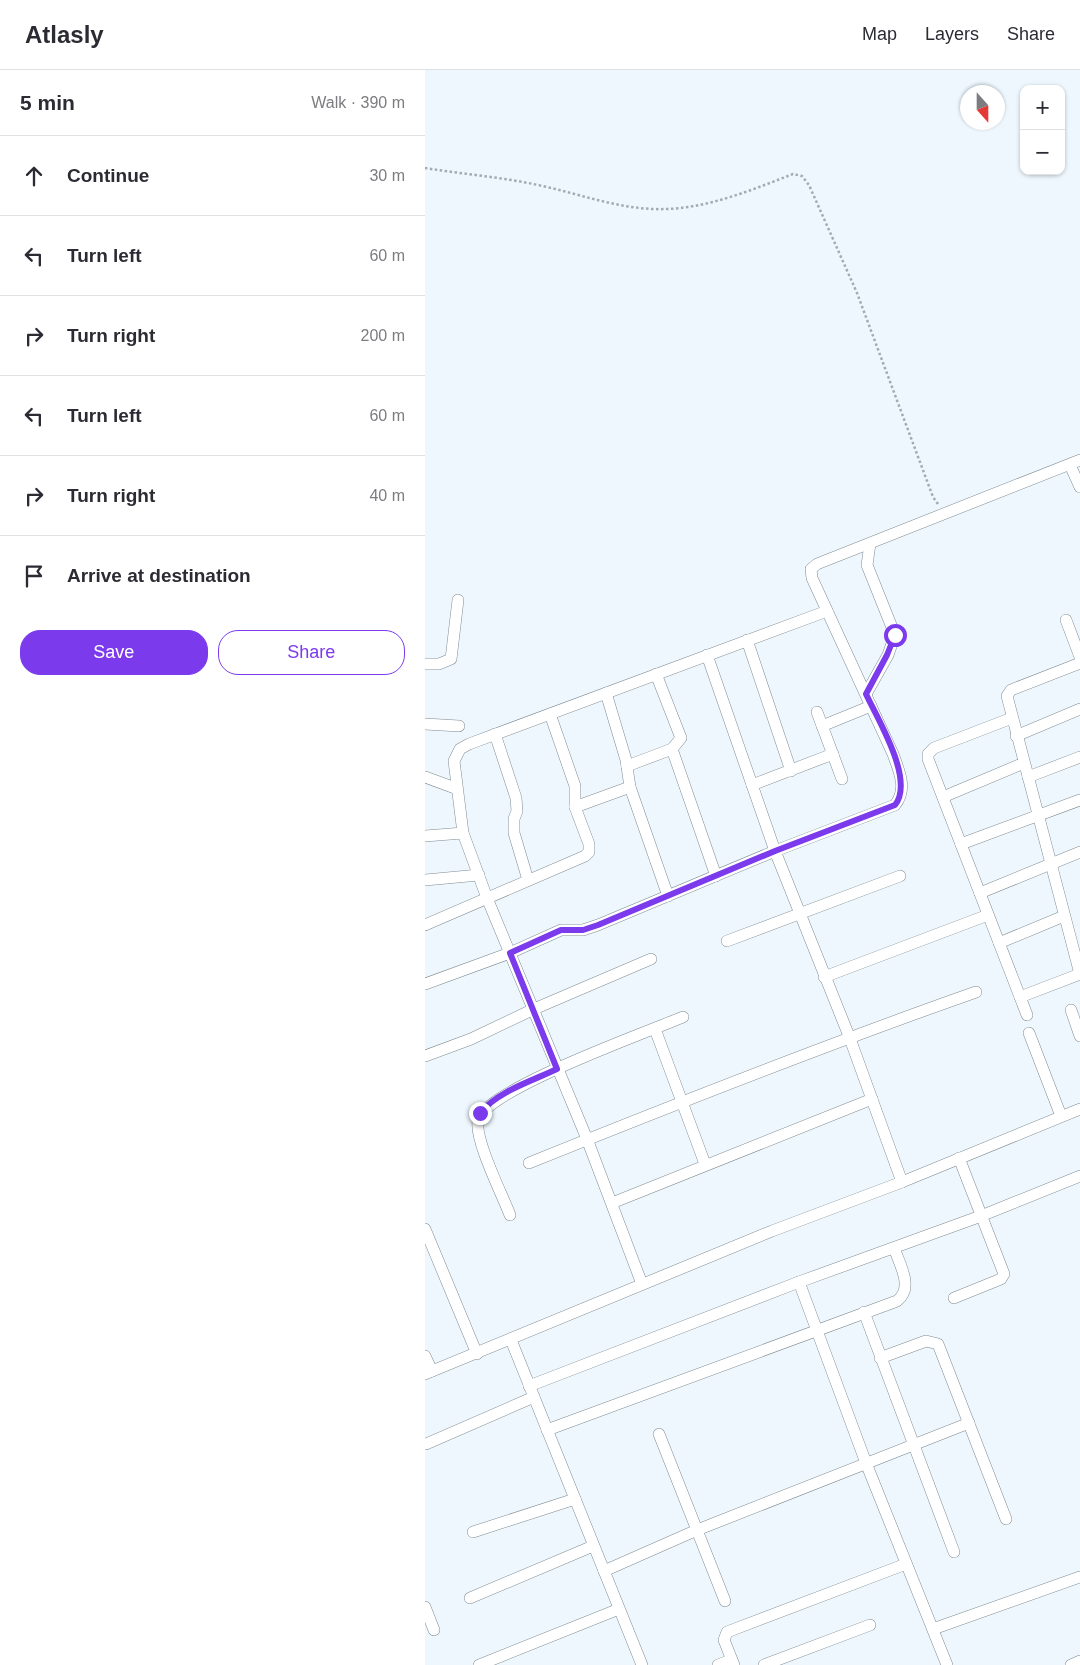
<!DOCTYPE html>
<html lang="en">
<head>
<meta charset="utf-8">
<style>
  body { margin:0; font-family:Helvetica,sans-serif; background:#f2f2f3; color:#2b2b33 }
  .controls { position:absolute; right:15px; top:15px; display:grid; overflow:hidden; border-radius:10px; box-shadow:0 1px 4px #0004 }
  .controls button { width:45px; height:45px; display:grid; place-items:center; padding:0; border:0; border-bottom:1px solid #e1e1e2; background:#fff; color:#2b2b33; font:25px sans-serif }
  .compass { position:absolute; left:535px; top:15px; width:45px; height:45px; border-radius:50%; background:#fff; box-shadow:0 1px 4px #0004; rotate:159deg }
  .stop { position:absolute; width:15px; height:15px; margin:-11px; border:4px solid #7c3aed; border-radius:50%; background:#fff }
  .stop.end { background:#7c3aed; border-color:#fff; box-shadow:0 1px 5px #0008 }
  .list { margin:0; padding:0; list-style:none }
  h2 { display:flex; justify-content:space-between; align-items:center; height:65px; margin:0; padding:0 20px; font-size:21px }
  h2 small { font-size:16px; font-weight:400; color:#7c7c81 }
  .list li { display:grid; grid-template-columns:32px 1fr auto; gap:15px; align-items:center; box-sizing:border-box; height:80px; padding:0 20px; border-top:1px solid #e1e1e2 }
  .list b { display:block; font-size:19px; white-space:nowrap }
  .list em { font-size:16px; font-style:normal; color:#7c7c81 }
  .actions { display:flex; gap:10px; padding:15px 20px }
  .actions a { flex:1; padding:11px 0; border:1px solid #7c3aed; border-radius:20px; text-align:center; font-size:18px; color:#7c3aed }
  .actions .main { background:#7c3aed; color:#fff }
  .icon { flex:none; width:28px; height:28px; fill:none; stroke:currentColor; stroke-width:2; stroke-linecap:round; stroke-linejoin:round }
  .map { position:relative; flex:none; width:655px; height:1595px; overflow:hidden }
  header { display:flex; align-items:center; gap:30px; box-sizing:border-box; height:70px; padding:0 25px; background:#fff; border-bottom:1px solid #e1e1e2 }
  header strong { font-size:24px }
  nav { display:flex; gap:28px; margin-inline-start:auto; font-size:18px }
  main { display:flex }
  aside { flex:1; background:#fff }
  .map>svg:first-child { display:block }
  .lines { fill:none; stroke-linecap:round; stroke-linejoin:round }
  .street-casing { stroke:#818c93; stroke-width:12 }
  .path { stroke:#a3abaf; stroke-width:2.5; stroke-dasharray:2.5 2.5; stroke-linecap:butt }
  .street { stroke:#fff; stroke-width:11 }
  .route { stroke:#7c3aed; stroke-width:6 }
</style>
</head>
<body>
<header>
<strong>Atlasly</strong>
<nav><a>Map</a><a>Layers</a><a>Share</a></nav>
</header>
<main>
<aside>
<h2>5 min<small>Walk · 390 m</small></h2>
<ul class="list">
<li><svg class="icon" aria-label="ahead" viewBox="0 0 24 24"><path d="M12 20V5M6 11l6-6 6 6"/></svg><div><b>Continue</b></div><em>30 m</em></li>
<li><svg class="icon" aria-label="left" viewBox="0 0 24 24"><path d="M17 20v-9H6M10 6l-5 5 5 5"/></svg><div><b>Turn left</b></div><em>60 m</em></li>
<li><svg class="icon" aria-label="right" viewBox="0 0 24 24"><path d="M7 20v-9h11M14 6l5 5-5 5"/></svg><div><b>Turn right</b></div><em>200 m</em></li>
<li><svg class="icon" aria-label="left" viewBox="0 0 24 24"><path d="M17 20v-9H6M10 6l-5 5 5 5"/></svg><div><b>Turn left</b></div><em>60 m</em></li>
<li><svg class="icon" aria-label="right" viewBox="0 0 24 24"><path d="M7 20v-9h11M14 6l5 5-5 5"/></svg><div><b>Turn right</b></div><em>40 m</em></li>
<li><svg class="icon" aria-label="arrive" viewBox="0 0 24 24"><path d="M6 21V4h12l-3 4 3 4H6"/></svg><div><b>Arrive at destination</b></div></li>
</ul>
<div class="actions"><a class="main">Save</a><a>Share</a></div>
</aside>
<div class="map">
<svg width="655" height="1595" viewBox="0 0 655 1595">
  <rect width="100%" height="100%" fill="#edf7fd"/>
  <g class="lines">
    <g class="street-casing">
      <g id="street">
        <polyline points="645,395 655,417"/>
        <polyline points="641,550 655,587"/>
        <polyline points="322,570 366,701"/>
        <polyline points="282,585 350,781 424,966 477,1112"/>
        <polyline points="655,593 586,620 582,626 655,904"/>
        <polyline points="0,594 14,594 26,589 33,530"/>
        <polyline points="181,623 201,690 205,717 243,826"/>
        <polyline points="441,624 463,585 470,565 442,495 445,474"/>
        <polyline points="392,642 417,709"/>
        <polyline points="587,648 509,678 503,684 503,689 602,945"/>
        <polyline points="0,654 34,656"/>
        <polyline points="397,656 446,636"/>
        <polyline points="70,664 91,728 92,741 89,749 89,763 103,810"/>
        <polyline points="591,666 655,639"/>
        <polyline points="247,679 291,806"/>
        <polyline points="202,696 247,679 256,668 231,604"/>
        <polyline points="0,707 30,718"/>
        <polyline points="603,707 655,687"/>
        <polyline points="327,715 408,684"/>
        <polyline points="518,727 599,693"/>
        <polyline points="150,737 205,717"/>
        <polyline points="0,766 38,763"/>
        <polyline points="536,774 655,730"/>
        <polyline points="0,810 54,805"/>
        <polyline points="555,823 655,782"/>
        <polyline points="0,855 160,786 164,782 164,774 150,737 150,716 125,644"/>
        <polyline points="302,871 475,806"/>
        <polyline points="574,873 639,846"/>
        <polyline points="399,907 563,845"/>
        <path d="M 0,914 L 85,883 L 136,860 L 158,860 L 173,855 L 350,781 L 470,735 C 483,719 474,701 468,684 L 387,508 L 386,499 L 392,494 L 655,390"/>
        <polyline points="595,927 655,904"/>
        <polyline points="646,940 655,966"/>
        <polyline points="230,959 280,1094"/>
        <polyline points="604,963 636,1046"/>
        <polyline points="0,986 46,969 109,939 226,889"/>
        <path d="M 104,1093 C 253,1033 400,975 551,922"/>
        <polyline points="187,1133 447,1029"/>
        <path d="M 85,1145 C 77,1124 50,1071 53,1051 C 57,1021 225,961 258,947"/>
        <polyline points="0,1159 52,1284"/>
        <polyline points="374,1212 441,1393 522,1595"/>
        <polyline points="217,1214 162,1069 62,828 38,763 29,691 35,679 44,674 402,541"/>
        <polyline points="529,1228 576,1209 579,1204 534,1088"/>
        <polyline points="439,1242 529,1482"/>
        <polyline points="86,1270 217,1595"/>
        <polyline points="0,1286 7,1301"/>
        <polyline points="455,1288 501,1271 513,1274 581,1449"/>
        <polyline points="0,1304 347,1161 477,1112 655,1039"/>
        <polyline points="104,1316 374,1212 556,1146 655,1106"/>
        <path d="M 122,1360 L 472,1231 C 489,1218 475,1195 469,1178"/>
        <polyline points="234,1364 300,1531"/>
        <polyline points="1,1374 109,1327"/>
        <polyline points="48,1462 150,1429"/>
        <polyline points="179,1501 272,1460 544,1353"/>
        <polyline points="45,1528 168,1476"/>
        <polyline points="0,1537 9,1560"/>
        <polyline points="508,1559 655,1507"/>
        <polyline points="54,1595 194,1539"/>
        <polyline points="293,1595 306,1590"/>
        <polyline points="309,1595 299,1570 302,1562 481,1494"/>
        <polyline points="339,1595 445,1555"/>
        <polyline points="646,1595 655,1591"/>
      </g>
    </g>
    <path class="path" d="M 0,98 C 37,104 76,107 113,115 C 161,125 204,144 255,138 C 293,134 332,118 368,104 L 377,106 L 384,115 L 432,223 L 508,427 L 513,434"/>
    <use href="#street" class="street"/>
  </g>
  <g class="lines">
    <path class="route" d="M 55,1043 C 73,1021 107,1011 132,999 L 85,883 L 136,860 L 158,860 L 173,855 L 350,781 L 470,735 C 490,710 453,650 441,624 L 462,585 L 470,565"/>
  </g>
</svg>
<div class="controls">
<button>+</button>
<button>−</button>
</div>
<svg class="compass" viewBox="-18 -18 36 36"><path d="M0-13l5 13h-10z" fill="#e53935"/><path d="M0 13l5-13h-10z" fill="#7c7c81"/></svg>
<div class="stop" style="left:470px;top:565px"></div>
<div class="stop end" style="left:55px;top:1043px"></div>
</div>
</main>
</body>
</html>
